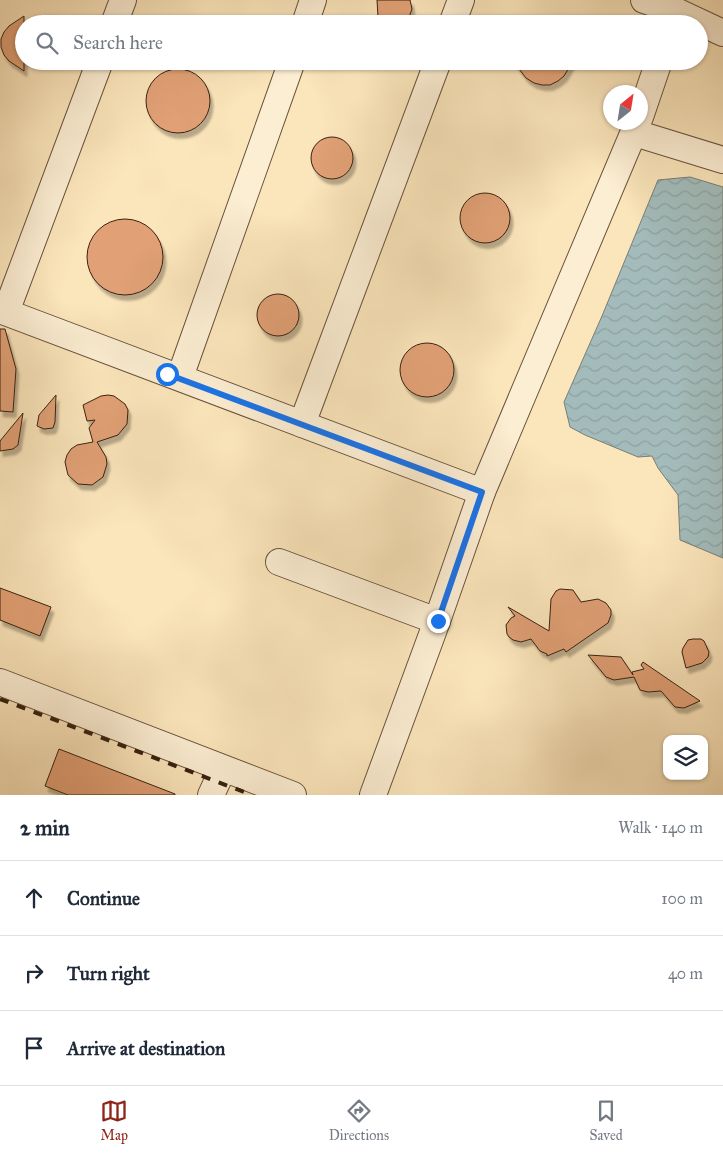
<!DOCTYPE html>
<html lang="en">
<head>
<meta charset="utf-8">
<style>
  body { margin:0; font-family:"IM FELL Great Primer",serif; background:#f2f2f3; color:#1f2937 }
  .controls { position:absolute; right:15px; bottom:15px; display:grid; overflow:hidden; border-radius:10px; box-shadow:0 1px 4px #0004 }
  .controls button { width:45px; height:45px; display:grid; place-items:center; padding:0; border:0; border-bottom:1px solid #e0e1e3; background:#fff; color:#1f2937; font:25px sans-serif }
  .compass { position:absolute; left:603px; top:85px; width:45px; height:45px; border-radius:50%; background:#fff; box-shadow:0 1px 4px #0004; rotate:30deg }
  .stop { position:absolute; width:15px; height:15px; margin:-11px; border:4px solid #1a73e8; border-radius:50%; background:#fff }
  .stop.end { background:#1a73e8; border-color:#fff; box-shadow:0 1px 5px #0008 }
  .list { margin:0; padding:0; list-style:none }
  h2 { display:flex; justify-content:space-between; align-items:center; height:65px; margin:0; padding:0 20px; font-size:21px }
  h2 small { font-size:16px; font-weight:400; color:#747a83 }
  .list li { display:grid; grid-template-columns:32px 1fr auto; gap:15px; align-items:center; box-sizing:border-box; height:75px; padding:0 20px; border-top:1px solid #e0e1e3 }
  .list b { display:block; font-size:19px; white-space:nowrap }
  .list em { font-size:16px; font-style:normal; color:#747a83 }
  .icon { flex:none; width:28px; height:28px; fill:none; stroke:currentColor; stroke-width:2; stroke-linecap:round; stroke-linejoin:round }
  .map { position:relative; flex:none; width:723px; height:795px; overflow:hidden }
  .search { position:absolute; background:#fff; box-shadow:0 1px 4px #0004; left:15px; right:15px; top:15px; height:55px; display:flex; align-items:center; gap:12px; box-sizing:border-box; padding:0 18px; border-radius:28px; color:#747a83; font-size:19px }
  .sheet { height:290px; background:#fff }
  nav { display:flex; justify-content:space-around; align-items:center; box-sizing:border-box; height:70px; border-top:1px solid #e0e1e3; background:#fff; font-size:14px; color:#747a83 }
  nav a { display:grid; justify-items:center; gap:2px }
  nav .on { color:#8f2418 }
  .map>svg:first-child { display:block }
  .water { fill:url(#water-waves); stroke:#787e77 }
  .building { fill:#e1a075; stroke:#382111; filter:url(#shadow) }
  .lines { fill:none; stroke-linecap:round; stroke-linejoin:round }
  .minor-casing { stroke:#69523c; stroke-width:28 }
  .minor { stroke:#fceed3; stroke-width:26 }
  .rail { stroke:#382111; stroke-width:4; stroke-dasharray:9 9; stroke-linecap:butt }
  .route { stroke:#1a73e8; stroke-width:6 }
</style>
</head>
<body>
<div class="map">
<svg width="723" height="795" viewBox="0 0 723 795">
  <defs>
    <pattern id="water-waves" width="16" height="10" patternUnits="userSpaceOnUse" patternTransform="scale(1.25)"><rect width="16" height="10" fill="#a3bcbb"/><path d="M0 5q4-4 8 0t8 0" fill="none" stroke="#8da1a0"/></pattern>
    <filter id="shadow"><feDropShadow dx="3" dy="5.5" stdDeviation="1" flood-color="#0004"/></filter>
  </defs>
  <rect width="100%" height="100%" fill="#fbe5bb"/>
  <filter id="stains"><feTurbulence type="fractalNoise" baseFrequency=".004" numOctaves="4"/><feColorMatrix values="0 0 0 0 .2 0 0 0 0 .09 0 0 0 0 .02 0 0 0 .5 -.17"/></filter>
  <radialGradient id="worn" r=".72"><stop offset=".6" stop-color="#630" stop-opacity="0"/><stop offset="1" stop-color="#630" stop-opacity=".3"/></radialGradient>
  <polygon class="water" points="690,177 723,187 723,558 680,540 678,495 658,468 652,456 638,457 585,435 570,427 564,402 602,316 658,180"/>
  <g class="building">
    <polygon points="377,0 410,0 412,9 408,20 403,24 385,24 378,17"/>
    <polygon points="24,16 24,71 9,61 4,55 1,47 1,39 4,32 9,26"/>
    <polygon points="513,61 573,61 564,76 558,81 550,85 542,85 534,83 526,78"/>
    <circle cx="178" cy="101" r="32"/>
    <circle cx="332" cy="158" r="21"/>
    <circle cx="485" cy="218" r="25"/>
    <circle cx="125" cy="257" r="38"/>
    <circle cx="278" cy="315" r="21"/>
    <polygon points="0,329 5,329 16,369 13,412 0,411"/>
    <circle cx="427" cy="370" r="27"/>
    <polygon points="56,395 55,422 53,428 44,429 37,426 39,415"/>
    <polygon points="108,395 114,396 125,404 128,410 127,424 118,435 97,442 106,457 107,464 103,477 92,485 78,484 68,475 65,462 67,455 71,449 77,445 93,442 89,428 95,420 87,421 83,405 101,396"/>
    <polygon points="23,413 18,445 13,449 0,451 0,441"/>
    <polygon points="0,588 51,607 40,636 0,620"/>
    <polygon points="560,589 573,590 581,602 598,599 606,603 611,610 611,615 608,623 566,652 564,649 547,656 547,654 540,651 531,639 521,642 513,640 509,637 507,634 506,625 511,618 515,616 508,607 549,631 551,599 556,591"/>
    <polygon points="693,639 701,639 704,641 709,652 708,657 702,663 686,668 682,652 683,648 688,640"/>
    <polygon points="588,655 621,657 633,675 632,672 644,669 641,665 643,662 700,701 684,708 675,707 661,691 648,692 640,690 634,677 614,680 606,677"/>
    <polygon points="59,749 175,794 175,795 68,795 45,786"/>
  </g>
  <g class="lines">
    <g class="minor-casing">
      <g id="minor">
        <polyline points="644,0 676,11 723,33"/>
        <polyline points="114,24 123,0"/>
        <polyline points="305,24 313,0"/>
        <polyline points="452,24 461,0"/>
        <polyline points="640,117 659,61"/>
        <polyline points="635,133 723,160"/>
        <polyline points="0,310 482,492"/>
        <polyline points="6,312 100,61"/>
        <polyline points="180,377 292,61"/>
        <polyline points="302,424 438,61"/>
        <polyline points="279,562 437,621"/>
        <polyline points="0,682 293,795"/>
        <polyline points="211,795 223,769"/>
        <polyline points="373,795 437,621 482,492 638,122"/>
      </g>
    </g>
    <use href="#minor" class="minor"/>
    <polyline class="rail" points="0,699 252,795"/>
  </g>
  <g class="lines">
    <polyline class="route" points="167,374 482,492 438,621"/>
  </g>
  <rect width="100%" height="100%" filter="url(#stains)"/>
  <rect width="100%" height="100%" fill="url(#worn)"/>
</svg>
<div class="controls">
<button><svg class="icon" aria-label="layers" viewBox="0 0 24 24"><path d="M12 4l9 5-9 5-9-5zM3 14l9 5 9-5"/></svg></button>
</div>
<svg class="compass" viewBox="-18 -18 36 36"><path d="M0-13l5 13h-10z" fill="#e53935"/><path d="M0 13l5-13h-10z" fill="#747a83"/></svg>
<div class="stop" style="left:167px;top:374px"></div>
<div class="stop end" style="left:438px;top:621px"></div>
<div class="search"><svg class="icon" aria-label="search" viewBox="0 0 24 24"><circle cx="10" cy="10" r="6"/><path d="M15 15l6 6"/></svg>Search here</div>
</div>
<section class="sheet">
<h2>2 min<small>Walk · 140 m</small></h2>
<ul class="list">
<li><svg class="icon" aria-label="ahead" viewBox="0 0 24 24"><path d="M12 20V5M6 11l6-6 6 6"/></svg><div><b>Continue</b></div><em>100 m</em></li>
<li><svg class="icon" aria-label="right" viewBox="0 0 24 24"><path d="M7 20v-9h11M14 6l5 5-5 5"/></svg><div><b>Turn right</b></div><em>40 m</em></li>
<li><svg class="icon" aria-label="arrive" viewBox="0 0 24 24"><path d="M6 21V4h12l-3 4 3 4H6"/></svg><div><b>Arrive at destination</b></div></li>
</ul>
</section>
<nav>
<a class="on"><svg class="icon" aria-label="map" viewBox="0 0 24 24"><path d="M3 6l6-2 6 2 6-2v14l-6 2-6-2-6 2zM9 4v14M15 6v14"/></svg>Map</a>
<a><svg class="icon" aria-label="directions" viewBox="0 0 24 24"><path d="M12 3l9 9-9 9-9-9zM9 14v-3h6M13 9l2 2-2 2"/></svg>Directions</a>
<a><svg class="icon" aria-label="saved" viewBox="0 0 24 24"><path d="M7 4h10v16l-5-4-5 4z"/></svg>Saved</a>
</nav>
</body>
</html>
